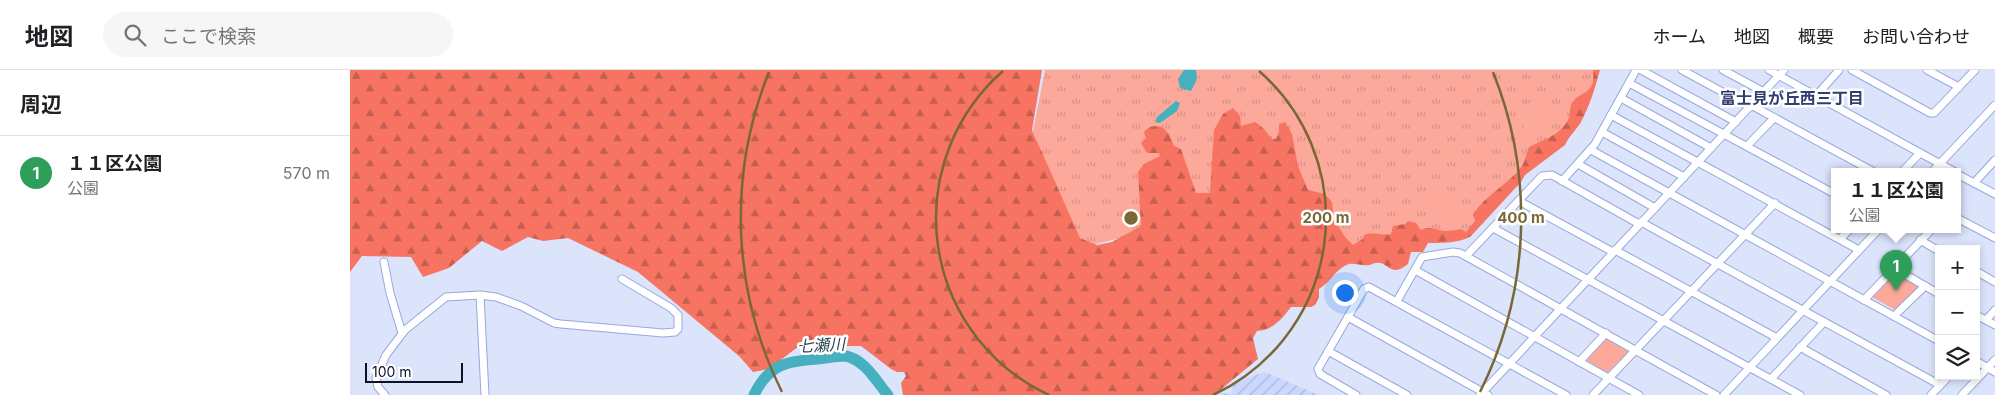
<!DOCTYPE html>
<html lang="ja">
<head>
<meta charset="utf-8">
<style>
  body { margin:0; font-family:Inter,"Noto Sans JP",sans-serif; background:#f6f6f6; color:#202124 }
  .controls { position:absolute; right:15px; bottom:15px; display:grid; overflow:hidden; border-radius:0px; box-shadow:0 2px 8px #0003 }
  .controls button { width:45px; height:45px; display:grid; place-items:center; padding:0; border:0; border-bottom:1px solid #e0e0e0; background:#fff; color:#202124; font:25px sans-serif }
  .scale { position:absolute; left:15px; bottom:12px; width:98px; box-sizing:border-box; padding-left:5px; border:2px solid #0d1226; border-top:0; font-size:14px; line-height:18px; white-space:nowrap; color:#0d1226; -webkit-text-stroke:4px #fff; paint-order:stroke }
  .you { position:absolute; left:994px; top:222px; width:18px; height:18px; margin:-12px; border:4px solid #fff; border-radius:50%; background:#1a73e8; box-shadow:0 0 0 8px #1a73e833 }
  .badge { display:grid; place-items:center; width:32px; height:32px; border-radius:50%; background:#db2777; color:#fff; font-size:16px; font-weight:700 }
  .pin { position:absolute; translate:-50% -41px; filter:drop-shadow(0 1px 2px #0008) }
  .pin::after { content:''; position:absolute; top:26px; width:18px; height:15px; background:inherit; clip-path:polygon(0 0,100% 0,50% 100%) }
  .popup { position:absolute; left:1481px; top:98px; width:130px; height:65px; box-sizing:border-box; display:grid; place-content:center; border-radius:0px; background:#fff; filter:drop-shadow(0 1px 4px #0005); font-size:16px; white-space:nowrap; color:#757577 }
  .popup b { font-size:19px; color:#202124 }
  .popup::after { content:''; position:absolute; left:50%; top:100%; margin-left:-10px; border:10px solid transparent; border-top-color:#fff }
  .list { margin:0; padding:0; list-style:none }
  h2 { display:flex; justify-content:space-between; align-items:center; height:65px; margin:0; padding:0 20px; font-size:21px }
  h2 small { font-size:16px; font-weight:400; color:#757577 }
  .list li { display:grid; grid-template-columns:32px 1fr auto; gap:15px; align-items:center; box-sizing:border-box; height:75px; padding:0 20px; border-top:1px solid #e0e0e0 }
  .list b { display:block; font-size:19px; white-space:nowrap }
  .list p { margin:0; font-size:16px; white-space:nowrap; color:#757577 }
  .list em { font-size:16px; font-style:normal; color:#757577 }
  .icon { flex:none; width:28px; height:28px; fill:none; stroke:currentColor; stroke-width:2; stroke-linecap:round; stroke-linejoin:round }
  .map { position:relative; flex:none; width:1645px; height:325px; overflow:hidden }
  header { display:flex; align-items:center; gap:30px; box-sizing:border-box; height:70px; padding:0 25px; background:#fff; border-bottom:1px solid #e0e0e0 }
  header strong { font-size:24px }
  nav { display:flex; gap:28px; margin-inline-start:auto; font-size:18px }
  .search { width:350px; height:45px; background:#f6f6f6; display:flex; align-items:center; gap:12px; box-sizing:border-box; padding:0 18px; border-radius:28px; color:#757577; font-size:19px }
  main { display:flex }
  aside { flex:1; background:#fff }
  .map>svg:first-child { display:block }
  .industrial { fill:url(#industrial-furrows) }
  .grass { fill:url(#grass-tufts) }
  .forest { fill:url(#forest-firs) }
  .green { fill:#fca89a }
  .water { fill:#46afc0 }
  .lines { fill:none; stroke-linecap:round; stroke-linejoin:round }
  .river { stroke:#46afc0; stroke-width:11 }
  .minor-casing { stroke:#96a8df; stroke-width:9 }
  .minor { stroke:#fff; stroke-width:7 }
  .ring { fill:none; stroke:#796735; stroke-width:2.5 }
  .labels { text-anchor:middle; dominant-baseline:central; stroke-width:5; stroke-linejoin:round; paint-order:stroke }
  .neighbourhood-label { font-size:16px; font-weight:bold; fill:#313f6e; stroke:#fff }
  .water-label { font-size:16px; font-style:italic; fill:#28484e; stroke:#fff }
  .centre { fill:#796735; stroke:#fff; stroke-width:2.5 }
  .ring-label { font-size:15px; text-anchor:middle; font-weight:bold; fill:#796735; stroke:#fff; stroke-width:5; stroke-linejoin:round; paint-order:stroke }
</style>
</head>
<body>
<header>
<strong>地図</strong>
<div class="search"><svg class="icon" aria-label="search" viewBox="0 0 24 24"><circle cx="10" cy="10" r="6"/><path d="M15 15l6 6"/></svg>ここで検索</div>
<nav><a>ホーム</a><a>地図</a><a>概要</a><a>お問い合わせ</a></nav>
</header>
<main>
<aside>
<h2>周辺<small></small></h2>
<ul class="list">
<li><span class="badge" style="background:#2e9e5b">1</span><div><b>１１区公園</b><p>公園</p></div><em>570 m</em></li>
</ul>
</aside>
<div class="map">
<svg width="1645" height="325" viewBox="0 0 1645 325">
  <defs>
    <pattern id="industrial-furrows" width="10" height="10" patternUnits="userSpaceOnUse" patternTransform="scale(1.25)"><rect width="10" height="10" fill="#cad7fe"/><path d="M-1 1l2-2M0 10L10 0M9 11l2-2" fill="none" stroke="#acb8da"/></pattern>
    <pattern id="grass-tufts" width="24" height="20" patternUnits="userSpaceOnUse" patternTransform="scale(1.25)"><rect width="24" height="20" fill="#fca89a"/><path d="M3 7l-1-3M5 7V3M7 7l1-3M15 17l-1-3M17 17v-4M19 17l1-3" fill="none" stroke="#d79085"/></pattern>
    <pattern id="forest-firs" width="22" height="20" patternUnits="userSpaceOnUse" patternTransform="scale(1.25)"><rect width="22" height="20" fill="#f67461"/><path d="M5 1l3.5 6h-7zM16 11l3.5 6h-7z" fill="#c65e50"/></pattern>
  </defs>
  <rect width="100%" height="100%" fill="#dce4fc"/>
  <polygon class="industrial" points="915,302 969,325 868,325 871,323 881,324 884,312"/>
  <polygon class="grass" points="695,0 1246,0 1242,20 1225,52 1118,163 1091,165 1046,188 872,136 800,161 729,178 683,61"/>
  <path class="forest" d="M 0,0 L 692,0 L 682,60 L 730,168 L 747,175 L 762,172 L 791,156 L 788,102 L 794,94 L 810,86 L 809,83 L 797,83 L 791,73 L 796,68 L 794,62 C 800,55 804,56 812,57 L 819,64 L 824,76 L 831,79 L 846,123 L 860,123 L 864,60 L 873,44 L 883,38 L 890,46 L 891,56 L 905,52 L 913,58 L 922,69 L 926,69 L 929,62 L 929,54 L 935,52 L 942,64 L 948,96 L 958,120 L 975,124 L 982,132 L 983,147 L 995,167 L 1003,175 L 1013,169 L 1014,165 C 1023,161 1032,166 1041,164 L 1043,156 L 1055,154 L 1058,151 L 1066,153 L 1071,160 C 1081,155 1087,161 1096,161 C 1101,161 1106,160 1111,159 L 1116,162 L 1125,151 L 1123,144 C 1137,124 1159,114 1172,96 C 1175,91 1177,83 1179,77 C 1193,70 1208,66 1217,52 C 1221,46 1219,38 1222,33 C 1231,19 1246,26 1243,0 L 1250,0 C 1245,18 1240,35 1231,52 C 1226,60 1219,66 1215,75 L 1175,105 L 1171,112 L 1121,166 C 1112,173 1089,173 1078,173 L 1073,182 L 1061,182 L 1058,194 C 1039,209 1039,191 1026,193 C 1023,193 1021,195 1019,195 C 1012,196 1005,193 999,194 C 986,198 980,213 969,219 L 969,227 L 965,235 L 961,237 L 941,237 C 932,249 923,260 907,261 L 903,268 L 908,289 L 864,325 L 553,325 L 551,313 L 556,306 L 554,302 L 547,302 L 541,299 L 511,276 L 449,276 L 419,299 L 403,302 L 389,286 L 288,202 L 218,168 L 193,171 L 178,167 L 152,181 L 132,171 L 99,198 L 73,207 L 61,187 L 12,186 L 0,202 Z"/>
  <g class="green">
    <path d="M 1193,28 L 1198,31 L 1201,38 L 1201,58 L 1196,63 L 1179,64 C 1163,49 1171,31 1193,28 Z"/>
    <path d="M 1090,118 L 1106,122 L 1111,133 L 1105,149 L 1095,153 C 1080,148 1075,126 1090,118 Z"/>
    <polygon points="1544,203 1569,217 1545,240 1522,227"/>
    <polygon points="1256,269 1259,269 1279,282 1257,303 1235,290"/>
  </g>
  <g class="water">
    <polygon points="834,0 846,0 847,9 841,21 830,18 828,9"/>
    <polygon points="826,31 830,33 827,41 810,53 805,52 807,47"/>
  </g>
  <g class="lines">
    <path class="river" d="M 404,325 C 419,294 437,291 468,289 C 477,288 486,286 496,286 C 515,290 526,311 538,325"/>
    <g class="minor-casing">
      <g id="minor">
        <polyline points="1291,0 1386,52"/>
        <polyline points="1332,0 1400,37"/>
        <polyline points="1373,0 1414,22"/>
        <polyline points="1419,0 1605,102"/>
        <polyline points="1502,0 1580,43 1584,43 1625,0"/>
        <polyline points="1577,0 1609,17"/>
        <polyline points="1279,13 1485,124"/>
        <polyline points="1466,26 1489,0"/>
        <polyline points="1271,28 1361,78"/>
        <polyline points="1401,35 1524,102"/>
        <polyline points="1261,45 1509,180"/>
        <polyline points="1252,62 1334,107"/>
        <polyline points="1397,76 1424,48"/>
        <polyline points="1241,80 1589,271"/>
        <polyline points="1228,94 1305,138"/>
        <polyline points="1552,102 1570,83"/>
        <polyline points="1582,102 1645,35"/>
        <polyline points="1607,104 1645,124"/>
        <polyline points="1212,111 1245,74 1286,0"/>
        <polyline points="1624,113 1645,90"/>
        <polyline points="1169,131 1263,182"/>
        <polyline points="1607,148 1645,168"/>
        <polyline points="1291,152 1590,315"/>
        <polyline points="1143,158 1450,325"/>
        <polyline points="1490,169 1499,160"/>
        <polyline points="1570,170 1589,181"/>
        <polyline points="1265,180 1427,268"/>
        <polyline points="1116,186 1192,106 1202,105 1289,154"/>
        <polyline points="34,192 40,223 52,263"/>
        <polyline points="1544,198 1589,224"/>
        <polyline points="1065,200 1289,325"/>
        <polyline points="1626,201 1645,212"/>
        <polyline points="130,225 135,325"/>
        <polyline points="1514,230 1581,160"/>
        <polyline points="1047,231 1072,187 1103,182 1110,183 1366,325"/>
        <polyline points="1626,245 1645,255"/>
        <polyline points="1544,246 1575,216"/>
        <polyline points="998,247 1138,325"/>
        <polyline points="1636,250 1645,240"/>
        <polyline points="1450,277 1536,325"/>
        <polyline points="978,281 1057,325"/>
        <polyline points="1626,291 1645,302"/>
        <polyline points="1229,292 1256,263"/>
        <polyline points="1421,309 1474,252"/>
        <polyline points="35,325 28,317 26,308 36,285 55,260 96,227 130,225 146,227 171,236 204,253 211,254 313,263 325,262 328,259 328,245 321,238 272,209"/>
        <polyline points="1006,325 970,304 968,299 1014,219 1019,217 1216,325"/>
        <polyline points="1130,325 1434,0"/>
        <polyline points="1243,325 1425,133"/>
        <polyline points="1374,325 1528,160"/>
        <polyline points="1581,325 1599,306"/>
        <polyline points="1612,325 1645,290"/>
      </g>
    </g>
    <use href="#minor" class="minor"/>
  </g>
  <g class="ring">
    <path d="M699 325A195 195 0 0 1 653 1M909 1A195 195 0 0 1 863 325"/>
    <path d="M432 322A390 390 0 0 1 419 2M1143 2A390 390 0 0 1 1130 322"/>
  </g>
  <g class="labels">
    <g class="neighbourhood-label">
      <text x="1442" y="28">富士見が丘西三丁目</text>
    </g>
    <g class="water-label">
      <text transform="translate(471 275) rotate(-3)">七瀬川</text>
    </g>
  </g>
  <circle cx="781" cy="148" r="8" class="centre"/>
  <g class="ring-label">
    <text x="976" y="153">200 m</text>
    <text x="1171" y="153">400 m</text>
  </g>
</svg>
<div class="controls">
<button>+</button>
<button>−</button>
<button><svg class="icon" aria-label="layers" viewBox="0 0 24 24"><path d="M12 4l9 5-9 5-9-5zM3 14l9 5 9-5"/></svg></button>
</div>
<div class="scale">100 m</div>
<div class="you"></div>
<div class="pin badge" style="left:1546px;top:221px;background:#2e9e5b">1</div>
<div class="popup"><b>１１区公園</b>公園</div>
</div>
</main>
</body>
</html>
